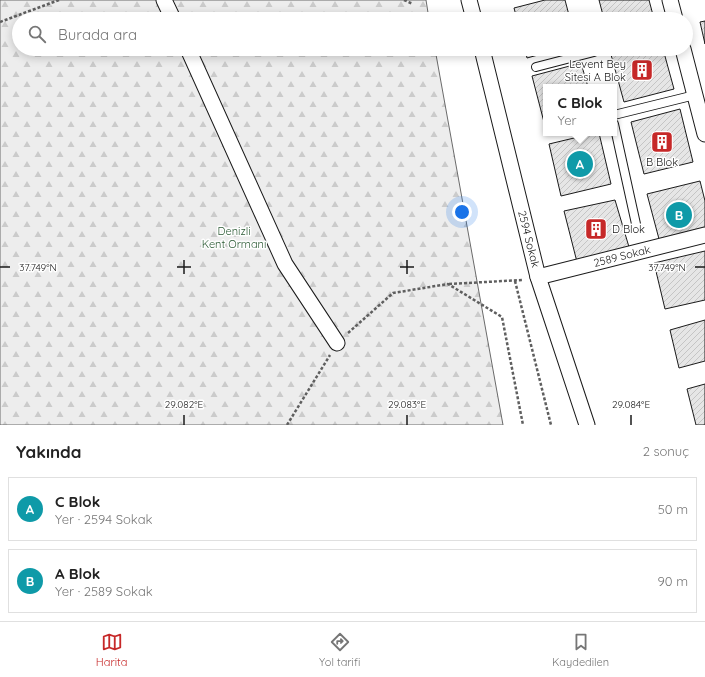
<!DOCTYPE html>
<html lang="tr">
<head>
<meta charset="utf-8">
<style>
  body { margin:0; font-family:Quicksand,sans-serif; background:#f6f6f6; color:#222 }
  .you { position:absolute; left:462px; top:212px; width:14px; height:14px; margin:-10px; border:3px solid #fff; border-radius:50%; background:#1a73e8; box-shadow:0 0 0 6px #1a73e833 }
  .badge { display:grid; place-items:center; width:26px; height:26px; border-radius:50%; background:#c62828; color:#fff; font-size:13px; font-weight:700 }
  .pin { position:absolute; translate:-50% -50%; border:2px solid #fff; box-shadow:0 1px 4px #0006 }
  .popup { position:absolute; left:543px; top:84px; width:74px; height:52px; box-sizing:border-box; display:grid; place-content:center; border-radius:0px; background:#fff; filter:drop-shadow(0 1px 3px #0005); font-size:13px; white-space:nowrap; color:#767676 }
  .popup b { font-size:15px; color:#222 }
  .popup::after { content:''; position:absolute; left:50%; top:100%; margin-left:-8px; border:8px solid transparent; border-top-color:#fff }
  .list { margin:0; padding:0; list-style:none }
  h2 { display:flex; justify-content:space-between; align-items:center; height:52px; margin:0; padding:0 16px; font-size:17px }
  h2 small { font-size:13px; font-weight:400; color:#767676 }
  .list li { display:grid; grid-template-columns:26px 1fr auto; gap:12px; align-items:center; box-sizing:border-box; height:64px; margin:0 8px 8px; padding:0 8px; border:1px solid #e0e0e0; border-radius:0px }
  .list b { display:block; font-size:15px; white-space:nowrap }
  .list p { margin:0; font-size:13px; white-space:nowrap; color:#767676 }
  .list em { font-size:13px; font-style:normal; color:#767676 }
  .icon { flex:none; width:22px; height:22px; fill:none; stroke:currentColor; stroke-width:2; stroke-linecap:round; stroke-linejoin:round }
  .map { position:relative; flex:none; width:705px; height:425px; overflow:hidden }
  .search { position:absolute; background:#fff; box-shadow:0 2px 10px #0003; left:12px; right:12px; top:12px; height:44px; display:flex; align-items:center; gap:10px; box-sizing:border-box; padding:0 14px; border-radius:22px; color:#767676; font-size:15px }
  .sheet { height:196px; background:#fff }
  nav { display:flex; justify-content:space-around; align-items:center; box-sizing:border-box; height:56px; border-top:1px solid #e0e0e0; background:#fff; font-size:11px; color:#767676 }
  nav a { display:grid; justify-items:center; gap:2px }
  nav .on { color:#c62828 }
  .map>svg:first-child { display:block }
  .forest { fill:url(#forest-firs); stroke:#6a6a6a }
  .building { fill:url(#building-hatch); stroke:#1a1a1a }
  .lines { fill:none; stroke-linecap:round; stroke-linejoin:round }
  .service-casing { stroke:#1a1a1a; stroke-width:10 }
  .minor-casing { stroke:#1a1a1a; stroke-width:17 }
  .path { stroke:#5f5f5f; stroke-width:2.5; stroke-dasharray:3 2; stroke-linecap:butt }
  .service { stroke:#fff; stroke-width:8 }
  .minor { stroke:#fff; stroke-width:15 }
  .ticks { fill:none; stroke:#1a1a1a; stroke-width:1.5 }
  .labels { text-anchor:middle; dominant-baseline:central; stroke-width:3; stroke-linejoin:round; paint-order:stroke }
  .poi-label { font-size:11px; fill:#1a1a1a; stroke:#fff; text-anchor:end }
  .park-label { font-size:11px; fill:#2b5a34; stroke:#fff }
  .street-label { font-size:11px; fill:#1a1a1a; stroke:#fff }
  .ticks-label { font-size:10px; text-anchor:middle; fill:#1a1a1a; stroke:#fff; stroke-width:3; stroke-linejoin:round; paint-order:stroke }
</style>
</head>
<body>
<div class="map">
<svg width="705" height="425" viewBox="0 0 705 425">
  <defs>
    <pattern id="forest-firs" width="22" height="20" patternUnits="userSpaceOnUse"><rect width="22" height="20" fill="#ededed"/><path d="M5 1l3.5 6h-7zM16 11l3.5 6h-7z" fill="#cbcbcb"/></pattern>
    <pattern id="building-hatch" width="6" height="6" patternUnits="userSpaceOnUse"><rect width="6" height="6" fill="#e6e6e6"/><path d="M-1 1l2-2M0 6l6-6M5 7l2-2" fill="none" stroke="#c5c5c5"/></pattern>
  </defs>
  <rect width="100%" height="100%" fill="#fff"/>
  <polygon class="forest" points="0,0 426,0 429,19 19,19 19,49 435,49 503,425 0,425"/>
  <g class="building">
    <polygon points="545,0 565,0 570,19 517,19 514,8"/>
    <polygon points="599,0 649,0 654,19 604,19"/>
    <polygon points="705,21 705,44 700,22"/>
    <polygon points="525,49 560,49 527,58"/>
    <polygon points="619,49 663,49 674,89 624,102 610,51"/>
    <polygon points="581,63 588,87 546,87 545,126 532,76"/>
    <polygon points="680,109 693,162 644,174 631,122"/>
    <polygon points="595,133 599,133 611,184 561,196 549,144"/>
    <polygon points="700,181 705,201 705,228 659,239 647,194"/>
    <polygon points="615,200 629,247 577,262 564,211"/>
    <polygon points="705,251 705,300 665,309 654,263"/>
    <polygon points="705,320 705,361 679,368 670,330"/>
    <polygon points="705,384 705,425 696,425 687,389"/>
  </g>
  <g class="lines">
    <g class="service-casing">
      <g id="service">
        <polyline points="536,67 594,52"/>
        <polyline points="614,115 695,95"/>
        <polyline points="614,124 636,224"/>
      </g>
    </g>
    <g class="minor-casing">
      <g id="minor">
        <polyline points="164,0 173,19"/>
        <polyline points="469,0 474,19"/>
        <polyline points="670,0 675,19"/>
        <polyline points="188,49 285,264 337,343"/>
        <polyline points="482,49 538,277 587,425"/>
        <polyline points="683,49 705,134"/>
        <polyline points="538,277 705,235"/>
      </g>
    </g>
    <g class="path">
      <polyline points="404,0 413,4"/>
      <polyline points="0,22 59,0"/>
      <polyline points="515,281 551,425"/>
      <polyline points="449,284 522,280"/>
      <polyline points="348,333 393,293 448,284 502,317 523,425"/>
      <polyline points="287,425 330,355"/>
    </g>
    <use href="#service" class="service"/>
    <use href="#minor" class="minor"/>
  </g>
  <path class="ticks" d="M 184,260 L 184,274M 407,260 L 407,274M 0,267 L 10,267M 177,267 L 191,267M 400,267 L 414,267M 695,267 L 705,267M 184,415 L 184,425M 407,415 L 407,425M 631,415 L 631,425"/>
  <defs>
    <g id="building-square" transform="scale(1.15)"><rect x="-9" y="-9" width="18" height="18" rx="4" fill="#c62828" stroke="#fff"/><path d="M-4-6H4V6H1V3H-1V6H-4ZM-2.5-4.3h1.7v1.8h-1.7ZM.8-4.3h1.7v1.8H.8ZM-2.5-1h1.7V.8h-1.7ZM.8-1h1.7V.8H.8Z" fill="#fff"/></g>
  </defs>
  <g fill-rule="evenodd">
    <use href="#building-square" x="642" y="70"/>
    <use href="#building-square" x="662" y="142"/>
    <use href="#building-square" x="596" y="229"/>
  </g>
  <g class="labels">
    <g class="poi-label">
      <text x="626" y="64">Levent Bey<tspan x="626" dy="13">Sitesi A Blok</tspan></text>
      <text x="662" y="162" text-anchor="middle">B Blok</text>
      <text x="612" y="229" text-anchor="start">D Blok</text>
    </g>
    <g class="park-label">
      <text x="234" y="231">Denizli<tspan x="234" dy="13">Kent Ormanı</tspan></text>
    </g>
    <g class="street-label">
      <text transform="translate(529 239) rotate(76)">2594 Sokak</text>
      <text transform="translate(622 256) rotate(-14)">2589 Sokak</text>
    </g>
  </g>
  <g class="ticks-label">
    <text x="38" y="271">37.749°N</text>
    <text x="667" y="271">37.749°N</text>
    <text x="184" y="408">29.082°E</text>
    <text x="407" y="408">29.083°E</text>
    <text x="631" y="408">29.084°E</text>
  </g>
</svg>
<div class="you"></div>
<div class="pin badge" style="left:580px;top:164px;background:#0f9aa8">A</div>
<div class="popup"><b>C Blok</b>Yer</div>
<div class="pin badge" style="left:679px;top:215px;background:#0f9aa8">B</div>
<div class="search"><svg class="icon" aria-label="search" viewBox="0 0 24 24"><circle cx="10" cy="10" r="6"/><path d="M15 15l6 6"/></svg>Burada ara</div>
</div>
<section class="sheet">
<h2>Yakında<small>2 sonuç</small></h2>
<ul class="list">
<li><span class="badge" style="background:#0f9aa8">A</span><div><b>C Blok</b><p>Yer · 2594 Sokak</p></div><em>50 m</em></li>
<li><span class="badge" style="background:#0f9aa8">B</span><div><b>A Blok</b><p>Yer · 2589 Sokak</p></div><em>90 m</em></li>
</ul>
</section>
<nav>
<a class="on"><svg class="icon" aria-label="map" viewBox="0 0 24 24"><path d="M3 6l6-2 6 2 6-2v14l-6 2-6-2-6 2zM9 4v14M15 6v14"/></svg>Harita</a>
<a><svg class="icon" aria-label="directions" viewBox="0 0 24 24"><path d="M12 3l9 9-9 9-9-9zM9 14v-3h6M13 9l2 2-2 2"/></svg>Yol tarifi</a>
<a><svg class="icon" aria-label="saved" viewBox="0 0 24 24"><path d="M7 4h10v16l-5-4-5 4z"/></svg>Kaydedilen</a>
</nav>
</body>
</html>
